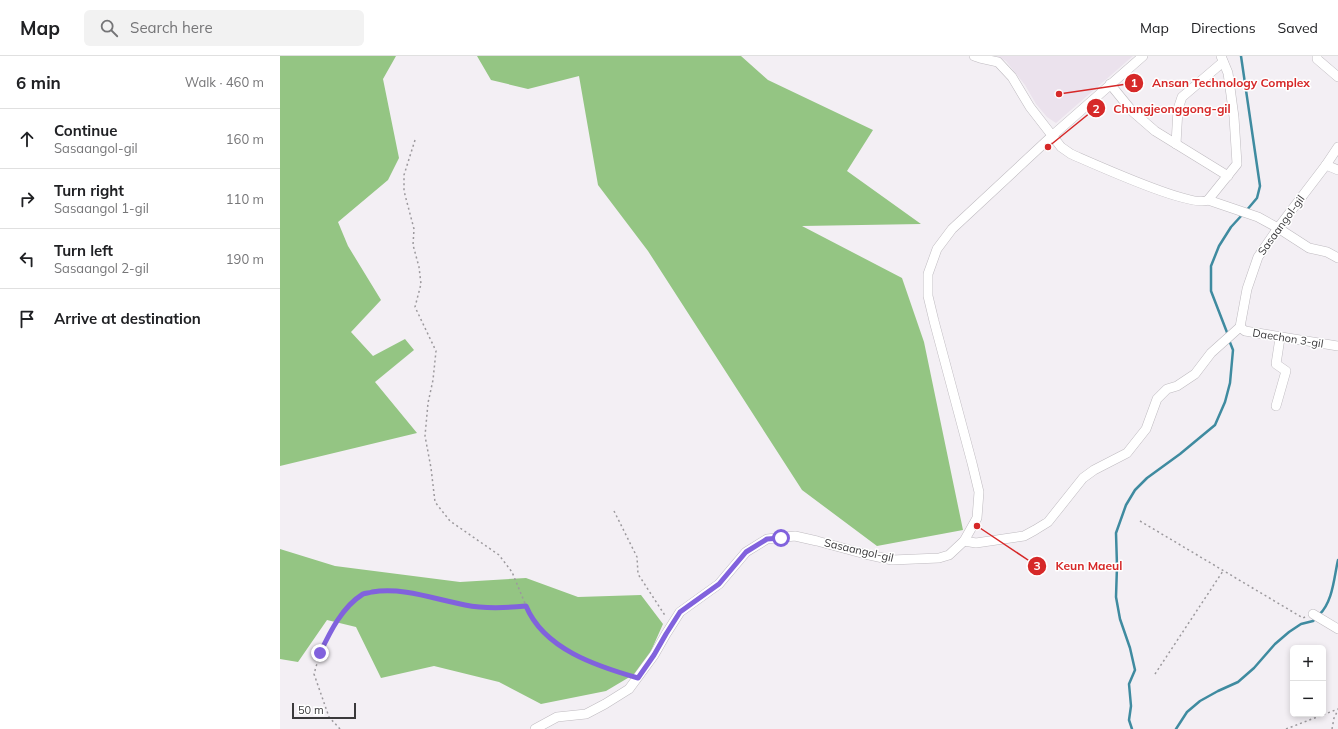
<!DOCTYPE html>
<html lang="en">
<head>
<meta charset="utf-8">
<style>
  body { margin:0; font-family:Mulish,sans-serif; background:#f2f2f2; color:#202124 }
  .controls { position:absolute; right:12px; bottom:12px; display:grid; overflow:hidden; border-radius:6px; box-shadow:0 2px 6px #0003 }
  .controls button { width:36px; height:36px; display:grid; place-items:center; padding:0; border:0; border-bottom:1px solid #e0e0e0; background:#fff; color:#202124; font:20px sans-serif }
  .scale { position:absolute; left:12px; bottom:10px; width:64px; box-sizing:border-box; padding-left:4px; border:2px solid #3a393b; border-top:0; font-size:11px; line-height:14px; white-space:nowrap; color:#3a393b; -webkit-text-stroke:3px #fff; paint-order:stroke }
  .stop { position:absolute; width:12px; height:12px; margin:-9px; border:3px solid #8162dd; border-radius:50%; background:#fff }
  .stop.end { background:#8162dd; border-color:#fff; box-shadow:0 1px 4px #0008 }
  .list { margin:0; padding:0; list-style:none }
  h2 { display:flex; justify-content:space-between; align-items:center; height:52px; margin:0; padding:0 16px; font-size:17px }
  h2 small { font-size:13px; font-weight:400; color:#757577 }
  .list li { display:grid; grid-template-columns:26px 1fr auto; gap:12px; align-items:center; box-sizing:border-box; height:60px; padding:0 16px; border-top:1px solid #e0e0e0 }
  .list b { display:block; font-size:15px; white-space:nowrap }
  .list p { margin:0; font-size:13px; white-space:nowrap; color:#757577 }
  .list em { font-size:13px; font-style:normal; color:#757577 }
  .icon { flex:none; width:22px; height:22px; fill:none; stroke:currentColor; stroke-width:2; stroke-linecap:round; stroke-linejoin:round }
  .map { position:relative; flex:none; width:1058px; height:673px; overflow:hidden }
  header { display:flex; align-items:center; gap:24px; box-sizing:border-box; height:56px; padding:0 20px; background:#fff; border-bottom:1px solid #e0e0e0 }
  header strong { font-size:19px }
  nav { display:flex; gap:22px; margin-inline-start:auto; font-size:14px }
  .search { width:280px; height:36px; background:#f2f2f2; display:flex; align-items:center; gap:10px; box-sizing:border-box; padding:0 14px; border-radius:6px; color:#757577; font-size:15px }
  main { display:flex }
  aside { flex:1; background:#fff }
  .map>svg:first-child { display:block }
  .built { fill:#ebe2ed }
  .forest { fill:#94c583 }
  .lines { fill:none; stroke-linecap:round; stroke-linejoin:round }
  .stream { stroke:#3f8ba0; stroke-width:2.5 }
  .minor-casing { stroke:#bfbbc0; stroke-width:10 }
  .path { stroke:#9c999d; stroke-width:1.5; stroke-dasharray:2 3; stroke-linecap:butt }
  .minor { stroke:#fff; stroke-width:9 }
  .route { stroke:#8162dd; stroke-width:5 }
  .labels { text-anchor:middle; dominant-baseline:central; stroke-width:3; stroke-linejoin:round; paint-order:stroke }
  .street-label { font-size:11px; fill:#3a393b; stroke:#fff }
  .leader { fill:none; stroke:#d62828; stroke-width:1.5 }
  .callout-dot { fill:#d62828; stroke:#fff; stroke-width:1.5 }
  .mark-label { font-size:12px; text-anchor:middle; font-weight:bold; fill:#fff }
  .callout-label { font-size:12px; text-anchor:middle; font-weight:bold; fill:#d62828; stroke:#fff; stroke-width:3; stroke-linejoin:round; paint-order:stroke }
</style>
</head>
<body>
<header>
<strong>Map</strong>
<div class="search"><svg class="icon" aria-label="search" viewBox="0 0 24 24"><circle cx="10" cy="10" r="6"/><path d="M15 15l6 6"/></svg>Search here</div>
<nav><a>Map</a><a>Directions</a><a>Saved</a></nav>
</header>
<main>
<aside>
<h2>6 min<small>Walk · 460 m</small></h2>
<ul class="list">
<li><svg class="icon" aria-label="ahead" viewBox="0 0 24 24"><path d="M12 20V5M6 11l6-6 6 6"/></svg><div><b>Continue</b><p>Sasaangol-gil</p></div><em>160 m</em></li>
<li><svg class="icon" aria-label="right" viewBox="0 0 24 24"><path d="M7 20v-9h11M14 6l5 5-5 5"/></svg><div><b>Turn right</b><p>Sasaangol 1-gil</p></div><em>110 m</em></li>
<li><svg class="icon" aria-label="left" viewBox="0 0 24 24"><path d="M17 20v-9H6M10 6l-5 5 5 5"/></svg><div><b>Turn left</b><p>Sasaangol 2-gil</p></div><em>190 m</em></li>
<li><svg class="icon" aria-label="arrive" viewBox="0 0 24 24"><path d="M6 21V4h12l-3 4 3 4H6"/></svg><div><b>Arrive at destination</b></div></li>
</ul>
</aside>
<div class="map">
<svg width="1058" height="673" viewBox="0 0 1058 673">
  <rect width="100%" height="100%" fill="#f3eff4"/>
  <polygon class="built" points="717,0 853,0 776,67 767,61 756,48 745,29 726,5"/>
  <g class="forest">
    <polygon points="0,0 116,0 103,23 119,102 108,124 58,166 68,190 101,244 71,276 93,300 125,283 134,294 95,326 137,377 0,410"/>
    <polygon points="197,0 461,0 488,24 593,74 567,115 641,168 522,170 622,222 644,286 683,474 597,490 522,434 368,195 318,129 299,20 248,33 211,24"/>
    <polygon points="0,493 55,510 180,526 246,522 298,541 361,539 383,568 363,613 326,635 261,648 219,626 154,610 101,622 76,571 47,564 18,606 0,603"/>
  </g>
  <g class="lines">
    <g class="stream">
      <polyline points="961,0 980,130 977,142 966,155"/>
      <polyline points="948,279 931,235 931,210 939,190 951,171 962,159"/>
      <path d="M 1039,559 C 1053,546 1054,521 1058,504"/>
      <polyline points="852,673 849,664 851,650 849,628 855,614 850,592 840,563 836,541 837,510 836,477 846,449 855,434 867,422 900,398 935,369 945,346 950,327 953,294 949,284"/>
      <polyline points="896,673 907,656 920,645 938,635 958,626 974,612 995,588 1009,576 1021,568 1033,565 1035,563"/>
    </g>
    <g class="minor-casing">
      <g id="minor">
        <path d="M 694,0 L 700,2 L 718,6 L 732,21 L 750,51 L 781,91 L 791,98 C 812,107 913,153 928,144 L 957,108 L 954,61 L 948,17 L 941,0"/>
        <polyline points="1037,0 1037,3 1058,21"/>
        <polyline points="830,28 852,55 875,75 948,120"/>
        <polyline points="896,88 898,53 902,41 943,6"/>
        <polyline points="1046,109 1058,114"/>
        <polyline points="928,144 978,161 998,172 1029,192 1047,196 1058,202"/>
        <polyline points="960,271 965,275 1058,290"/>
        <polyline points="996,350 1006,315 996,308 1000,282"/>
        <polyline points="684,485 696,487 744,480 755,474 768,466 803,422 814,414 847,397 866,373 877,343 887,333 897,330 915,318 931,297 960,271 967,233 978,201 998,172 1046,109 1058,91"/>
        <polyline points="1033,558 1058,573"/>
        <polyline points="255,673 277,661 306,658 325,648 349,633 374,599 386,578 400,556 439,528 466,496 487,483 515,480 537,485 585,498 612,504 659,502 669,499 684,485 697,462 699,436 692,407 654,265 648,240 648,218 657,193 672,173 773,79 863,0"/>
      </g>
    </g>
    <g class="path">
      <polyline points="135,84 124,119 124,135 134,173 133,189 139,211 141,228 135,251 156,295 153,324 148,347 145,380 151,412 155,446 170,465 219,499 232,516 249,557 270,584 296,599 328,613 349,619"/>
      <polyline points="334,455 357,501 358,518 386,561"/>
      <polyline points="860,465 1023,562 1025,561"/>
      <polyline points="875,618 943,515"/>
      <polyline points="60,673 49,661 34,618 40,597 52,571 70,549 84,537 105,534 146,540 186,550 225,552 246,550"/>
      <polyline points="1006,673 1058,653"/>
      <polyline points="1052,673 1054,662 1058,654"/>
    </g>
    <use href="#minor" class="minor"/>
  </g>
  <g class="lines">
    <path class="route" d="M 40,597 C 50,576 62,551 83,538 C 85,537 89,537 92,536 C 123,531 154,543 185,549 C 205,553 226,552 246,550 C 264,593 316,610 358,622 L 374,599 L 386,578 L 400,556 L 439,528 L 466,496 L 487,483 L 501,482"/>
  </g>
  <g class="labels">
    <g class="street-label">
      <text transform="translate(1001 169) rotate(-54)">Sasaangol-gil</text>
      <text transform="translate(1008 282) rotate(9)">Daechon 3-gil</text>
      <text transform="translate(579 494) rotate(13)">Sasaangol-gil</text>
    </g>
  </g>
  <path class="leader" d="M779 38L854 27M768 91L816 52M697 470L757 510"/>
  <g class="callout-dot">
    <circle cx="779" cy="38" r="4"/>
    <circle cx="768" cy="91" r="4"/>
    <circle cx="697" cy="470" r="4"/>
    <circle cx="854" cy="27" r="10"/>
    <circle cx="816" cy="52" r="10"/>
    <circle cx="757" cy="510" r="10"/>
  </g>
  <g class="mark-label">
    <text x="854" y="31">1</text>
    <text x="816" y="57">2</text>
    <text x="757" y="514">3</text>
  </g>
  <g class="callout-label">
    <text x="951" y="31">Ansan Technology Complex</text>
    <text x="892" y="57">Chungjeonggong-gil</text>
    <text x="809" y="514">Keun Maeul</text>
  </g>
</svg>
<div class="controls">
<button>+</button>
<button>−</button>
</div>
<div class="scale">50 m</div>
<div class="stop" style="left:501px;top:482px"></div>
<div class="stop end" style="left:40px;top:597px"></div>
</div>
</main>
</body>
</html>
